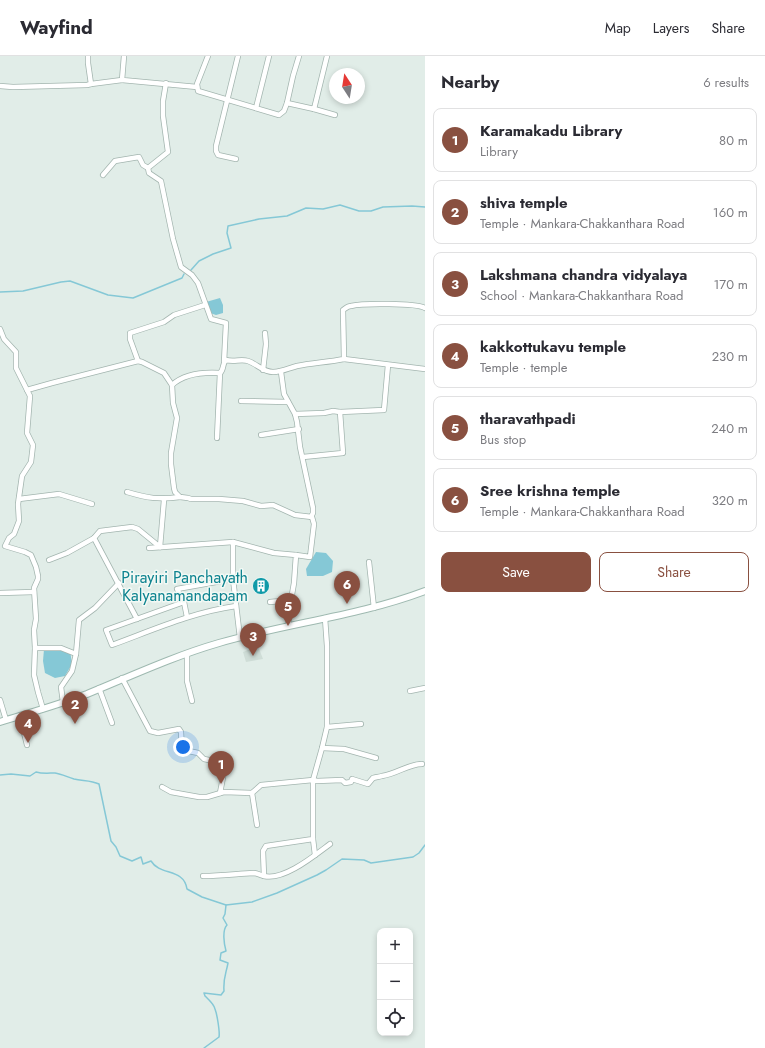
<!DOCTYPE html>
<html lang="en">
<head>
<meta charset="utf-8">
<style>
  body { margin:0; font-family:Jost,sans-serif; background:#f7f7f7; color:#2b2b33 }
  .controls { position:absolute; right:12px; bottom:12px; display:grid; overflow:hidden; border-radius:8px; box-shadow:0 2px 6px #0003 }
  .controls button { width:36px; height:36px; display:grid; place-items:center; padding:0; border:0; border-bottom:1px solid #e1e1e2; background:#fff; color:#2b2b33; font:20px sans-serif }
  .compass { position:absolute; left:329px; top:12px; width:36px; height:36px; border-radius:50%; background:#fff; box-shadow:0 2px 6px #0003; rotate:348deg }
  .you { position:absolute; left:183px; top:691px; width:14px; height:14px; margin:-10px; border:3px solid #fff; border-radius:50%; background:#1a73e8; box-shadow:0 0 0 6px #1a73e833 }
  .badge { display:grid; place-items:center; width:26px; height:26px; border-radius:50%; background:#895040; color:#fff; font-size:13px; font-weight:700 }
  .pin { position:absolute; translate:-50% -33px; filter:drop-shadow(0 1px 2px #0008) }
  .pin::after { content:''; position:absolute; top:21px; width:14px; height:12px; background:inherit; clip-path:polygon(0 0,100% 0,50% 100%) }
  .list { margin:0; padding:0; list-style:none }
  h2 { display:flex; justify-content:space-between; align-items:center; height:52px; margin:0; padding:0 16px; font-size:17px }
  h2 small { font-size:13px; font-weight:400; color:#7c7c81 }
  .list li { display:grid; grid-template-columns:26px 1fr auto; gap:12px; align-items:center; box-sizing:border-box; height:64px; margin:0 8px 8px; padding:0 8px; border:1px solid #e1e1e2; border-radius:8px }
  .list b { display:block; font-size:15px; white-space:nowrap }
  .list p { margin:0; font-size:13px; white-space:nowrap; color:#7c7c81 }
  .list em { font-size:13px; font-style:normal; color:#7c7c81 }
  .actions { display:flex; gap:8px; padding:12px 16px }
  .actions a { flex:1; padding:9px 0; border:1px solid #895040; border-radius:8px; text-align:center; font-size:14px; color:#895040 }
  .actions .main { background:#895040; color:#fff }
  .icon { flex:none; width:22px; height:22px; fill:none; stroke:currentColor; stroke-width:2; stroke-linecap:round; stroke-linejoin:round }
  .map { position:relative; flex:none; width:425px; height:992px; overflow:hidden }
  header { display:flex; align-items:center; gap:24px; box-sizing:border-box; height:56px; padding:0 20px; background:#fff; border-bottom:1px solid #e1e1e2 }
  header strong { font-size:19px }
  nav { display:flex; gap:22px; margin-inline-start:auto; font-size:14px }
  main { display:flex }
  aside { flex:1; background:#fff }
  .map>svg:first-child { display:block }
  .built { fill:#cfddd7 }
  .water { fill:#85c8d6 }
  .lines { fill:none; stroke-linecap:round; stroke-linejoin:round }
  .stream { stroke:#85c8d6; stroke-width:1.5 }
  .street-casing { stroke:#a3b5af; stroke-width:6 }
  .secondary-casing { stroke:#9eb9b0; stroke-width:8 }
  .street { stroke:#fff; stroke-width:4.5 }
  .secondary { stroke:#fff; stroke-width:6 }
  .labels { text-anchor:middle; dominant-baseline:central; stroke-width:3; stroke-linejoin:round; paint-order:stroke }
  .culture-label { font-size:16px; fill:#0d838f; stroke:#f2f9f5; text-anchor:end }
</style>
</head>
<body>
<header>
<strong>Wayfind</strong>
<nav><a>Map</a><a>Layers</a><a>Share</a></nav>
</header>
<main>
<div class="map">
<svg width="425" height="992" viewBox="0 0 425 992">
  <rect width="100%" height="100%" fill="#e1ede8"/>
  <polygon class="built" points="258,590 263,603 246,606 243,596"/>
  <g class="water">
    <polygon points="220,242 223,249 223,257 216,259 210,257 206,246"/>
    <polygon points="316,496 326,497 333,505 332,516 323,520 307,520 306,513"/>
    <polygon points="60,589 70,594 72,608 65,620 55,622 45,617 43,605 44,593"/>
  </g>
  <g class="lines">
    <g class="stream">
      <polyline points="191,214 199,205 213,198 231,192 227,177 228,170 259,163 287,160 306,152 323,153 340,149 359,155 371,155 383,151 412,150 425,151"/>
      <polyline points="0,236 23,235 61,226 70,225 108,239 133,242 182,222 184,218"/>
      <path d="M 0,719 L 11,718 L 30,720 L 36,716 C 43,718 49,717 55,717 C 62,718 67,721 74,723 C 83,725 91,724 99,728 L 111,785 L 116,791 L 120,800 L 132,805 L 141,801 L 143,808 L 151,805 C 160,820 184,812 187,833 L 202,841 L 226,849 L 252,846 L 277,837 L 317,819 L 326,814 L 342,803 L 364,804 L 371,807 L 413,801 L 419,797 L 425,789"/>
      <path d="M 204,992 L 219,981 C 220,976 217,958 215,953 C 214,948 208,943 205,940 L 204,937 L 221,939 L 224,935 C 223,922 226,918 228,907 L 220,904 L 221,897 L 226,895 C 224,888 222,874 227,869 L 223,862 L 225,858 L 226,849"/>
    </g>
    <g class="street-casing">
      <g id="street">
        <polyline points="88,0 88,7 91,28"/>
        <polyline points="124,0 122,24 197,31"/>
        <polyline points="208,0 197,28 198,35 279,59 284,55 287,47 314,53 327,0"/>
        <polyline points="166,27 163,45 163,60 168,96 148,112 149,117 161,125 173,183 181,211 192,219 198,227 211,263 226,267 224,306"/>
        <polyline points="0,30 13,31 87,29 91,28 122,24"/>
        <polyline points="287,47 293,20 299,0"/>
        <polyline points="256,52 269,0"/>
        <polyline points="314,53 335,59"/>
        <polyline points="236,103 218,99 216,95 216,90 238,0"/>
        <polyline points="103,119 115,105 139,101 143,109 148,112"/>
        <polyline points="0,273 4,283 16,296 16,312 30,340 27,377 33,389 31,406 22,420 18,448 19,465 14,478 9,482 5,490 25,496 31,499 36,511 38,520 38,523 34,532 36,563 34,574 35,592 34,619 38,636 43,653"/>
        <polyline points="344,303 425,313"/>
        <polyline points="138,305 130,283 130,277 164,266 174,259 205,249"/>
        <polyline points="263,314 266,288 265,277"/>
        <polyline points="281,316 284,338 295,358 297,366 300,391 313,452 313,457 311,461"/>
        <polyline points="27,334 52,327 138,305 142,306 164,317 172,329"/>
        <polyline points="241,345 288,346"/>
        <polyline points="295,358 324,357 333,355 340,356 384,354 388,309"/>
        <polyline points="261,379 299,373"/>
        <polyline points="217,382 220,317"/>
        <polyline points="303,401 343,397 340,356"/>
        <path d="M 127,436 C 147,442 159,444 180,441"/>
        <polyline points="19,443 59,438 92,448"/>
        <polyline points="94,482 100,475 132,471 138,473 160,491 164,444"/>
        <polyline points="233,486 274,497 296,499 294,527 291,544"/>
        <polyline points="149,492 233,486 233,523"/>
        <path d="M 296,499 L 310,501 L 314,468 L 312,461 L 295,459 L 273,449 L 261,450 L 243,445 L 219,443 L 191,443 L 188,442 L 180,441 L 175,436 L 174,432 L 171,408 L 171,397 L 177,362 L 173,347 L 172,329 C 184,318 204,316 220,317 C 224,314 222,308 226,304 C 233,306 242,303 248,305 C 257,308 263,316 273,316 C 282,316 289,312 297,310 C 313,307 329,306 344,303 L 343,254 C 346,252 348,250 351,250 C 362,247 417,247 425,252"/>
        <polyline points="49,504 67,497 94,482 137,563"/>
        <polyline points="369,506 374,552"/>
        <polyline points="0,537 34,536"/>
        <path d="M 184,546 L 106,574 L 112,589 C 153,574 193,556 236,550"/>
        <polyline points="270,546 291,544 288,570"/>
        <polyline points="187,561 184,546 177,533 233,523 240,582"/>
        <polyline points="35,592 61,592 76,598"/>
        <polyline points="187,597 187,625 192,645"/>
        <polyline points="122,622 150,675 158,677 179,673 181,676 182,693 184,694 198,697 204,703 223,707 225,711 220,737"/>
        <polyline points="99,632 112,667"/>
        <polyline points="410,635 425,632"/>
        <polyline points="0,644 6,664"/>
        <polyline points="63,646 61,631 72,615 76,598 79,564 95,552 119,527"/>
        <polyline points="20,660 27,689"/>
        <polyline points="327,671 361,668"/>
        <polyline points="322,692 344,693 376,702"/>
        <polyline points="162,731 171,736 199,741 207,741 224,736 252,737"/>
        <path d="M 257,769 L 252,737 L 261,729 L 313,724 L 317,725 L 342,724 L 345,727 L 351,726 L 352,723 L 368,728 L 373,722 C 376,721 379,721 382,720 C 397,718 408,708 422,708"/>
        <polyline points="313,783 315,799"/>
        <path d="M 203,820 C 220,820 236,818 253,817 C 258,817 259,819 264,820 C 284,825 315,799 330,788"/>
        <polyline points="264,820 263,795 266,790 313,783 313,724 322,692 327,671 327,590 325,562"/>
      </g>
    </g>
    <g class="secondary-casing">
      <path id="secondary" d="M 0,666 C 29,657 58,649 87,638 C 131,620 174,600 219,587 C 288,567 359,560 425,535"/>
    </g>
    <use href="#street" class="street"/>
    <use href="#secondary" class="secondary"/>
  </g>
  <defs>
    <g id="building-disc" transform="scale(0.9)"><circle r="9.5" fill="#0f9aa8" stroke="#f2f9f5"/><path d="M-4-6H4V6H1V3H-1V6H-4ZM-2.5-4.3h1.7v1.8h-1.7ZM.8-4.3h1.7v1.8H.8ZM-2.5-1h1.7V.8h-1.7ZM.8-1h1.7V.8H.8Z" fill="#fff"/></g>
  </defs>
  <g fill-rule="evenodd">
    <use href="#building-disc" x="261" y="530"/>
  </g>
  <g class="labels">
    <g class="culture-label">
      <text x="248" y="521">Pirayiri Panchayath<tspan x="248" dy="18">Kalyanamandapam</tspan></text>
    </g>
  </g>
</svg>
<div class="controls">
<button>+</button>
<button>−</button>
<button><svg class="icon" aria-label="locate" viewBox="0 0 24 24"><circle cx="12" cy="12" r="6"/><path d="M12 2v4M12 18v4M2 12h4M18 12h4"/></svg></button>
</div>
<svg class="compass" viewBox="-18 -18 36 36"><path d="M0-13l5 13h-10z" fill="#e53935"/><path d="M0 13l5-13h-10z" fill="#7c7c81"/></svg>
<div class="you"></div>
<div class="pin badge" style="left:221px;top:728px">1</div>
<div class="pin badge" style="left:75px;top:668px">2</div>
<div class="pin badge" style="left:253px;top:600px">3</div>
<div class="pin badge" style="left:28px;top:687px">4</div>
<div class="pin badge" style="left:288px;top:570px">5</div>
<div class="pin badge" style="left:347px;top:548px">6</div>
</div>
<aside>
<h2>Nearby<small>6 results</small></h2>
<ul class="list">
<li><span class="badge">1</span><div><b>Karamakadu Library</b><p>Library</p></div><em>80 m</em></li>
<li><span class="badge">2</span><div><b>shiva temple</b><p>Temple · Mankara-Chakkanthara Road</p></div><em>160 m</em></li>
<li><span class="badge">3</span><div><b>Lakshmana chandra vidyalaya</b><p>School · Mankara-Chakkanthara Road</p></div><em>170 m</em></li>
<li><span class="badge">4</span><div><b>kakkottukavu temple</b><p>Temple · temple</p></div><em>230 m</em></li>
<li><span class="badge">5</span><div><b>tharavathpadi</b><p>Bus stop</p></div><em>240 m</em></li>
<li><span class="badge">6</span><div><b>Sree krishna temple</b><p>Temple · Mankara-Chakkanthara Road</p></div><em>320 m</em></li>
</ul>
<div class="actions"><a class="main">Save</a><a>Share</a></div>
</aside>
</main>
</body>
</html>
